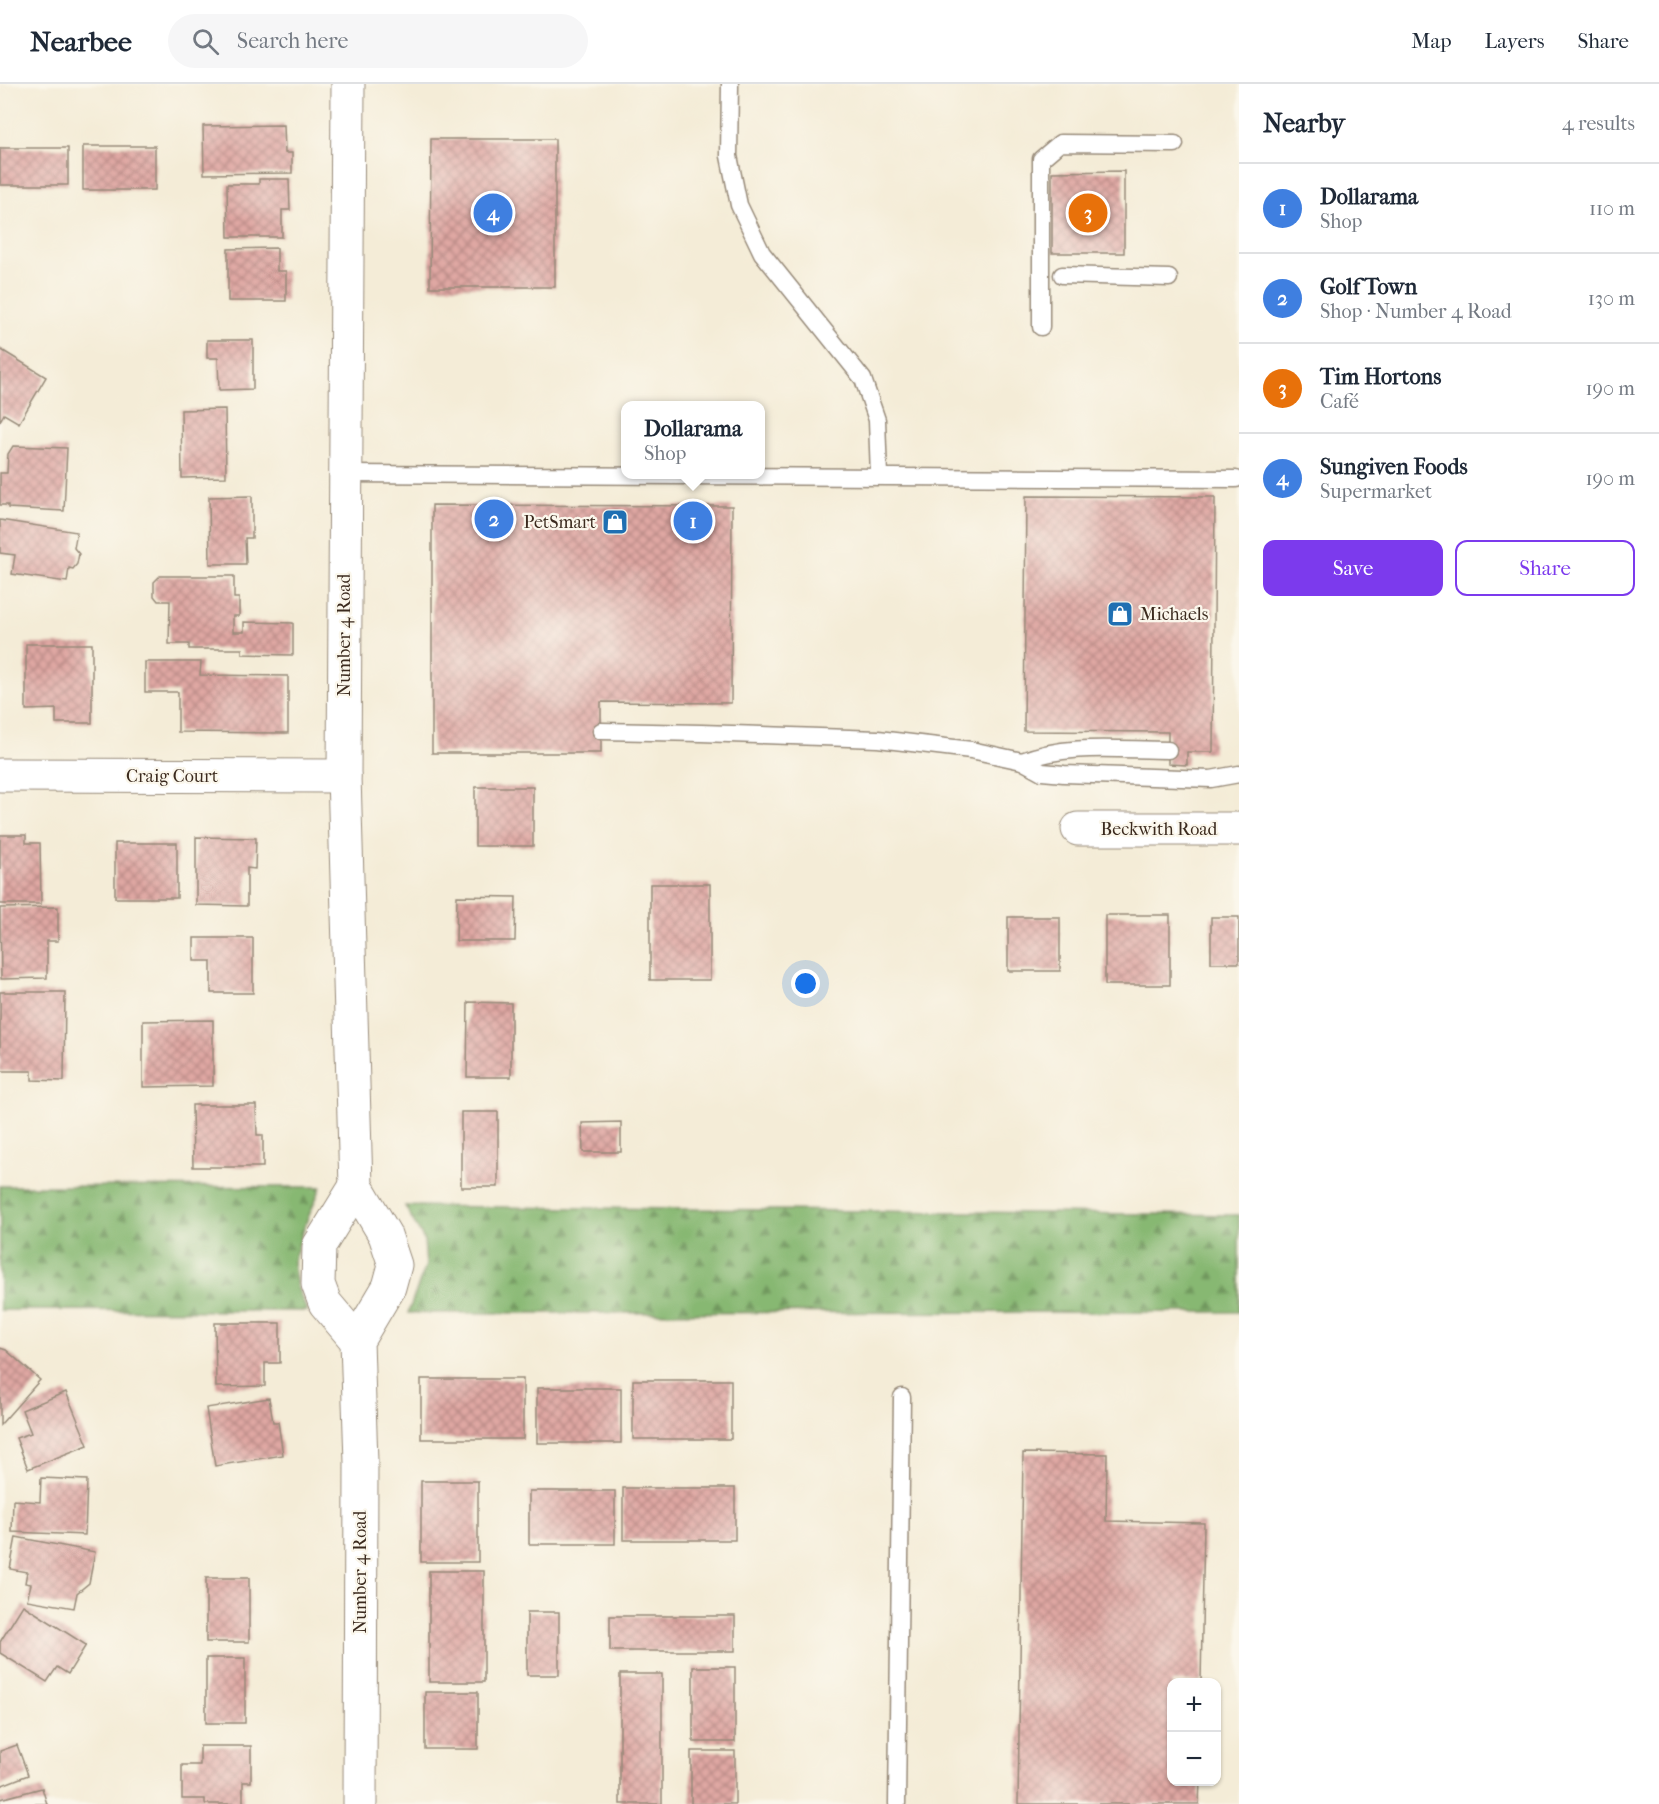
<!DOCTYPE html>
<html lang="en">
<head>
<meta charset="utf-8">
<style>
  body { margin:0; font-family:"IM FELL French Canon",serif; background:#f6f6f7; color:#1f2937 }
  .controls { position:absolute; right:18px; bottom:18px; display:grid; overflow:hidden; border-radius:12px; box-shadow:0 2px 4px #0004 }
  .controls button { width:54px; height:54px; display:grid; place-items:center; padding:0; border:0; border-bottom:2px solid #e0e1e3; background:#fff; color:#1f2937; font:30px sans-serif }
  .you { position:absolute; left:806px; top:900px; width:21px; height:21px; margin:-15px; border:4px solid #fff; border-radius:50%; background:#1a73e8; box-shadow:0 0 0 9px #1a73e833 }
  .badge { display:grid; place-items:center; width:39px; height:39px; border-radius:50%; background:#7c3aed; color:#fff; font-size:20px; font-weight:700 }
  .pin { position:absolute; translate:-50% -50%; border:3px solid #fff; box-shadow:0 2px 6px #0006 }
  .popup { position:absolute; left:621px; top:317px; width:144px; height:78px; box-sizing:border-box; display:grid; place-content:center; border-radius:12px; background:#fff; filter:drop-shadow(0 2px 4px #0005); font-size:20px; white-space:nowrap; color:#747a83 }
  .popup b { font-size:22px; color:#1f2937 }
  .popup::after { content:''; position:absolute; left:50%; top:100%; margin-left:-12px; border:12px solid transparent; border-top-color:#fff }
  .list { margin:0; padding:0; list-style:none }
  h2 { display:flex; justify-content:space-between; align-items:center; height:78px; margin:0; padding:0 24px; font-size:26px }
  h2 small { font-size:20px; font-weight:400; color:#747a83 }
  .list li { display:grid; grid-template-columns:39px 1fr auto; gap:18px; align-items:center; box-sizing:border-box; height:90px; padding:0 24px; border-top:2px solid #e0e1e3 }
  .list b { display:block; font-size:22px; white-space:nowrap }
  .list p { margin:0; font-size:20px; white-space:nowrap; color:#747a83 }
  .list em { font-size:20px; font-style:normal; color:#747a83 }
  .actions { display:flex; gap:12px; padding:18px 24px }
  .actions a { flex:1; padding:14px 0; border:2px solid #7c3aed; border-radius:12px; text-align:center; font-size:21px; color:#7c3aed }
  .actions .main { background:#7c3aed; color:#fff }
  .icon { flex:none; width:33px; height:33px; fill:none; stroke:currentColor; stroke-width:2; stroke-linecap:round; stroke-linejoin:round }
  .map { position:relative; flex:none; width:1239px; height:1720px; overflow:hidden }
  header { display:flex; align-items:center; gap:36px; box-sizing:border-box; height:84px; padding:0 30px; background:#fff; border-bottom:2px solid #e0e1e3 }
  header strong { font-size:28px }
  nav { display:flex; gap:33px; margin-inline-start:auto; font-size:21px }
  .search { width:420px; height:54px; background:#f6f6f7; display:flex; align-items:center; gap:15px; box-sizing:border-box; padding:0 21px; border-radius:33px; color:#747a83; font-size:22px }
  main { display:flex }
  aside { flex:1; background:#fff }
  .map>svg:first-child { display:block }
  .forest { fill:url(#forest-firs); stroke:#617148; stroke-width:1.5 }
  .building { fill:url(#building-cross-hatch) }
  .lines { fill:none; stroke-linecap:round; stroke-linejoin:round }
  .lane-casing { stroke:#988b7a; stroke-width:19 }
  .street-casing { stroke:#988b7a; stroke-width:35 }
  .lane { stroke:#fff; stroke-width:16 }
  .street { stroke:#fff; stroke-width:33 }
  .labels { text-anchor:middle; dominant-baseline:central; stroke-width:4.5; stroke-linejoin:round; paint-order:stroke }
  .poi-label { font-size:18px; fill:#3b2a1e; stroke:#fbf7ec; text-anchor:end }
  .street-label { font-size:18px; fill:#3b2a1e; stroke:#fbf7ec }
</style>
</head>
<body>
<header>
<strong>Nearbee</strong>
<div class="search"><svg class="icon" aria-label="search" viewBox="0 0 24 24"><circle cx="10" cy="10" r="6"/><path d="M15 15l6 6"/></svg>Search here</div>
<nav><a>Map</a><a>Layers</a><a>Share</a></nav>
</header>
<main>
<div class="map">
<svg width="1239" height="1720" viewBox="0 0 1239 1720">
  <defs>
    <pattern id="forest-firs" width="22" height="20" patternUnits="userSpaceOnUse" patternTransform="scale(1.5)"><rect width="22" height="20" fill="#87b872"/><path d="M5 1l3.5 6h-7zM16 11l3.5 6h-7z" fill="#70965d"/></pattern>
    <pattern id="building-cross-hatch" width="8" height="8" patternUnits="userSpaceOnUse" patternTransform="scale(1.5)"><rect width="8" height="8" fill="#dfa7a3"/><path d="M0 0l8 8M0 8l8-8" fill="none" stroke="#b68884"/></pattern>
  </defs>
  <rect width="100%" height="100%" fill="#fbf7ec"/>
  <filter id="ink" filterUnits="userSpaceOnUse"><feTurbulence type="fractalNoise" baseFrequency=".0167" numOctaves="2"/><feDisplacementMap in="SourceGraphic" scale="12" xChannelSelector="R" yChannelSelector="G"/><feConvolveMatrix kernelMatrix="1 2 1 2 8 2 1 2 1" color-interpolation-filters="sRGB"/></filter>
  <filter id="wash" filterUnits="userSpaceOnUse"><feTurbulence type="fractalNoise" baseFrequency=".008" numOctaves="4" result="noise"/><feDisplacementMap in="SourceGraphic" scale="24" xChannelSelector="R" yChannelSelector="G"/><feGaussianBlur stdDeviation="1.35" result="paint"/><feColorMatrix in="noise" values="0 0 0 0 0 0 0 0 0 0 0 0 0 0 0 0 0 1.4 0 .05"/><feComposite in="paint" operator="in"/></filter>
  <g filter="url(#wash)">
    <rect width="100%" height="100%" fill="#f4ecd7"/>
    <g class="forest">
      <polygon points="0,1102 321,1103 305,1141 293,1178 297,1203 307,1227 0,1226"/>
      <polygon points="405,1122 1239,1131 1239,1228 408,1229 426,1181 424,1156"/>
    </g>
    <g id="blocks">
      <g class="building">
        <polygon points="284,41 285,69 292,69 292,89 204,90 203,42"/>
        <polygon points="431,55 555,55 555,203 430,203"/>
        <rect x="83" y="62" width="72" height="44"/>
        <rect x="0" y="64" width="68" height="37"/>
        <polygon points="1124,87 1124,169 1052,169 1052,88"/>
        <polygon points="259,95 289,95 290,126 282,126 282,153 228,153 227,100 259,100"/>
        <polygon points="277,164 277,187 286,187 286,217 228,217 228,165"/>
        <polygon points="207,256 253,256 253,305 219,306 218,274 207,274"/>
        <polygon points="0,265 46,293 19,339 4,330 0,337"/>
        <polygon points="225,325 226,393 182,394 181,326"/>
        <polygon points="13,362 67,364 64,427 8,424 8,421 0,421 0,389 7,389 8,370"/>
        <polygon points="252,412 252,454 245,454 246,480 210,480 209,413"/>
        <polygon points="1026,412 1215,413 1213,668 1187,668 1187,681 1168,680 1168,648 1024,647"/>
        <polygon points="432,421 732,422 731,619 601,618 601,669 432,669"/>
        <polygon points="0,436 77,448 74,464 79,470 77,480 73,485 69,484 67,498 12,490 15,471 0,469"/>
        <polygon points="160,492 234,492 234,514 239,514 239,532 233,532 233,548 244,548 244,538 293,539 293,571 242,570 242,565 189,565 189,560 169,560 170,517 158,517 154,512 154,498"/>
        <polygon points="26,560 92,560 92,639 56,639 56,625 26,626"/>
        <polygon points="145,578 201,578 200,591 288,592 288,649 178,648 178,608 145,608"/>
        <rect x="475" y="703" width="58" height="59"/>
        <polygon points="0,751 26,751 26,759 40,759 41,820 0,820"/>
        <polygon points="196,753 256,754 255,785 247,784 247,822 196,821"/>
        <rect x="115" y="759" width="62" height="55"/>
        <rect x="650" y="800" width="60" height="96"/>
        <polygon points="457,812 516,813 515,857 456,857"/>
        <polygon points="58,823 58,857 47,857 47,894 1,895 0,824"/>
        <rect x="1105" y="831" width="65" height="70"/>
        <rect x="1008" y="833" width="52" height="54"/>
        <rect x="1211" y="833" width="28" height="46"/>
        <polygon points="194,854 253,854 253,909 211,909 211,877 194,877"/>
        <polygon points="0,908 65,908 64,997 32,996 32,987 0,987"/>
        <polygon points="468,918 511,919 511,993 467,993"/>
        <polygon points="213,936 213,1002 143,1003 143,937"/>
        <polygon points="192,1021 256,1021 257,1051 263,1051 263,1083 193,1083"/>
        <rect x="461" y="1028" width="37" height="75"/>
        <polygon points="621,1038 621,1068 583,1068 582,1039"/>
        <polygon points="215,1239 280,1239 280,1279 265,1279 265,1302 216,1303"/>
        <polygon points="0,1264 6,1266 40,1296 0,1341"/>
        <rect x="421" y="1295" width="102" height="60"/>
        <rect x="633" y="1296" width="98" height="59"/>
        <rect x="537" y="1304" width="84" height="55"/>
        <polygon points="66,1308 88,1361 28,1385 16,1354 31,1349 22,1326"/>
        <polygon points="269,1314 273,1338 278,1338 283,1371 215,1382 206,1324"/>
        <polygon points="1023,1369 1107,1370 1106,1437 1204,1439 1201,1598 1172,1598 1172,1698 1200,1698 1199,1720 1018,1720"/>
        <polygon points="41,1394 87,1396 85,1451 12,1448 13,1416 40,1418"/>
        <rect x="421" y="1397" width="57" height="81"/>
        <rect x="623" y="1404" width="112" height="52"/>
        <rect x="529" y="1407" width="86" height="53"/>
        <polygon points="16,1453 95,1468 89,1499 77,1509 74,1524 27,1516 31,1500 25,1499 27,1488 10,1485"/>
        <rect x="429" y="1487" width="55" height="111"/>
        <rect x="206" y="1494" width="43" height="64"/>
        <polygon points="23,1521 86,1561 68,1590 57,1583 47,1598 0,1569 0,1558"/>
        <rect x="527" y="1528" width="32" height="63"/>
        <rect x="610" y="1532" width="125" height="35"/>
        <rect x="206" y="1574" width="39" height="65"/>
        <rect x="693" y="1583" width="42" height="75"/>
        <rect x="620" y="1590" width="42" height="130"/>
        <rect x="425" y="1608" width="53" height="57"/>
        <polygon points="17,1661 28,1691 0,1702 0,1667"/>
        <polygon points="200,1662 251,1662 251,1698 243,1698 243,1720 205,1720 205,1715 182,1715 182,1681 200,1681"/>
        <rect x="691" y="1667" width="44" height="53"/>
        <polygon points="42,1704 47,1720 0,1720 0,1715"/>
      </g>
    </g>
  </g>
  <g filter="url(#ink)">
    <use href="#blocks" fill-opacity="0" stroke="#988b7a" stroke-width="1.5"/>
    <g class="lines">
      <g class="lane-casing">
        <g id="lane">
          <polyline points="730,0 729,72 739,121 762,169 863,295 877,336 879,392"/>
          <polyline points="1062,191 1169,194"/>
          <polyline points="1041,243 1041,75 1060,59 1175,60"/>
          <polyline points="345,390 1236,395"/>
          <polyline points="601,647 701,649 878,655 971,666 1022,677 1042,688 1064,690 1211,695 1239,690"/>
          <path d="M 1022,677 C 1067,659 1120,666 1168,666"/>
          <polyline points="897,1720 902,1313"/>
        </g>
      </g>
      <g class="street-casing">
        <g id="street">
          <polyline points="348,0 344,692 356,1102 385,1151 395,1181 389,1203 357,1257 361,1378 360,1720"/>
          <polyline points="0,691 344,692"/>
          <polyline points="1078,745 1239,745"/>
          <polyline points="356,1102 319,1162 318,1200 325,1219 357,1257"/>
        </g>
      </g>
      <use href="#lane" class="lane"/>
      <use href="#street" class="street"/>
    </g>
  </g>
  <defs>
    <g id="shop-square" transform="scale(1.35)"><rect x="-9" y="-9" width="18" height="18" rx="4" fill="#1f6fb2" stroke="#fbf7ec"/><path d="M-5-2.5h2.3a2.7 3.5 0 0 1 5.4 0H5L5.5 6h-11ZM-1.5-2.5h3a1.5 2.3 0 0 0-3 0Z" fill="#fff"/></g>
  </defs>
  <g fill-rule="evenodd">
    <use href="#shop-square" x="615" y="438"/>
    <use href="#shop-square" x="1120" y="530"/>
  </g>
  <g class="labels">
    <g class="poi-label">
      <text x="596" y="438">PetSmart</text>
      <text x="1140" y="530" text-anchor="start">Michaels</text>
    </g>
    <g class="street-label">
      <text transform="translate(344 551) rotate(-90)">Number 4 Road</text>
      <text x="172" y="692">Craig Court</text>
      <text x="1159" y="745">Beckwith Road</text>
      <text transform="translate(360 1488) rotate(-90)">Number 4 Road</text>
    </g>
  </g>
</svg>
<div class="controls">
<button>+</button>
<button>−</button>
</div>
<div class="you"></div>
<div class="pin badge" style="left:693px;top:437px;background:#3f7fe0">1</div>
<div class="popup"><b>Dollarama</b>Shop</div>
<div class="pin badge" style="left:494px;top:435px;background:#3f7fe0">2</div>
<div class="pin badge" style="left:1088px;top:129px;background:#e8710a">3</div>
<div class="pin badge" style="left:493px;top:129px;background:#3f7fe0">4</div>
</div>
<aside>
<h2>Nearby<small>4 results</small></h2>
<ul class="list">
<li><span class="badge" style="background:#3f7fe0">1</span><div><b>Dollarama</b><p>Shop</p></div><em>110 m</em></li>
<li><span class="badge" style="background:#3f7fe0">2</span><div><b>Golf Town</b><p>Shop · Number 4 Road</p></div><em>130 m</em></li>
<li><span class="badge" style="background:#e8710a">3</span><div><b>Tim Hortons</b><p>Café</p></div><em>190 m</em></li>
<li><span class="badge" style="background:#3f7fe0">4</span><div><b>Sungiven Foods</b><p>Supermarket</p></div><em>190 m</em></li>
</ul>
<div class="actions"><a class="main">Save</a><a>Share</a></div>
</aside>
</main>
</body>
</html>
